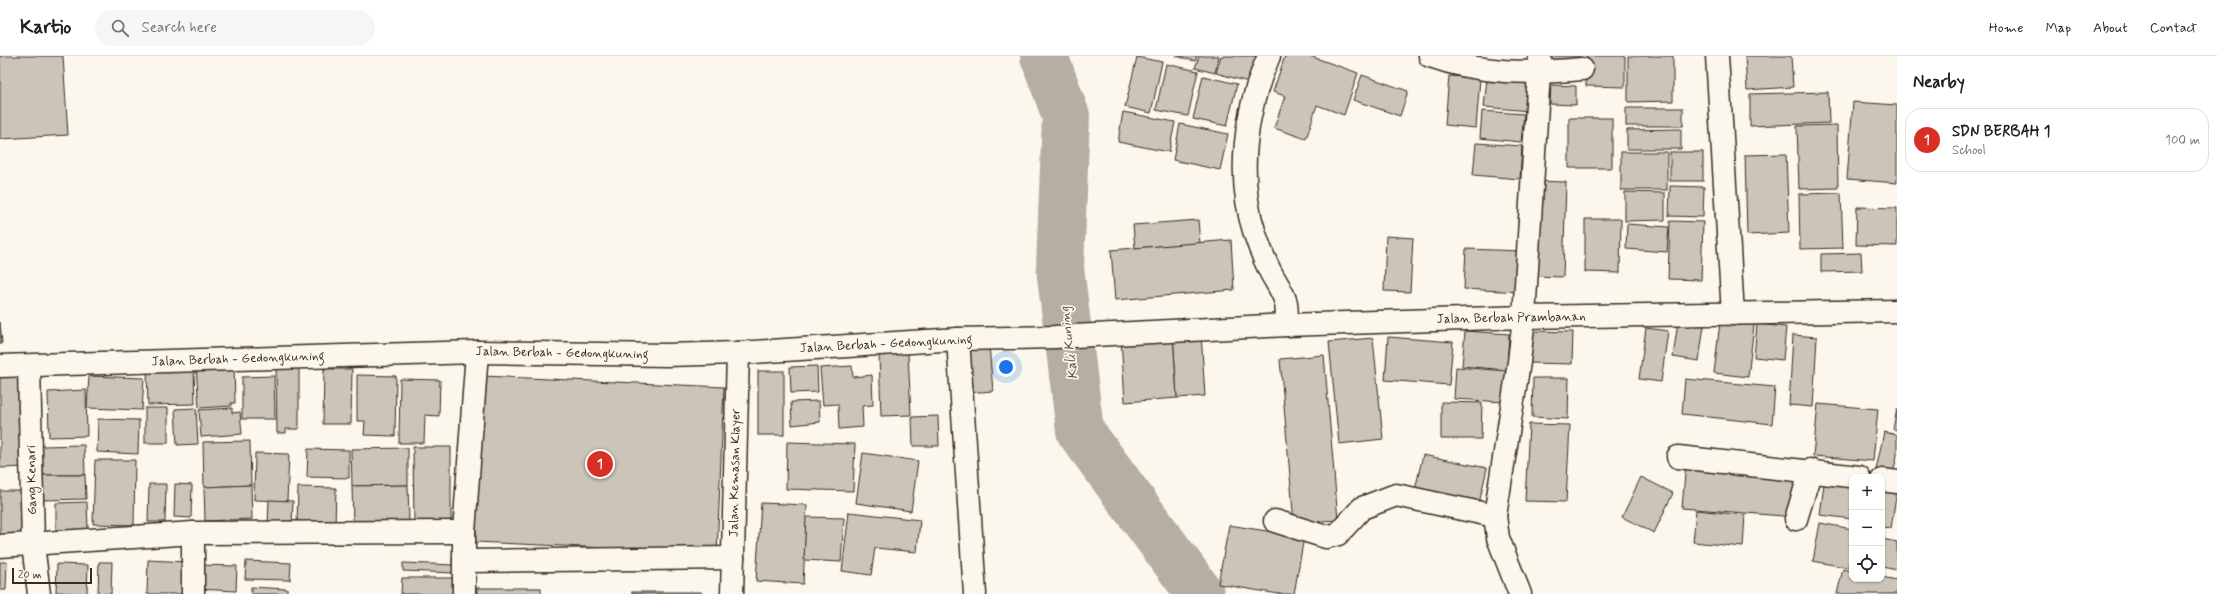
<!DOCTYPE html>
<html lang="en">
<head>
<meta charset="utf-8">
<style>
  body { margin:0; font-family:Mynerve,sans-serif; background:#f6f6f6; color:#202124 }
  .controls { position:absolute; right:12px; bottom:12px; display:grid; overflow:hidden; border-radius:8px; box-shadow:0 1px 3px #0004 }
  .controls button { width:36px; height:36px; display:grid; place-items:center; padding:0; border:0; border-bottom:1px solid #e0e0e0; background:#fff; color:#202124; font:20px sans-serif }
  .scale { position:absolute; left:12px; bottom:10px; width:80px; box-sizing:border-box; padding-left:4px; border:2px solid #3b2a1e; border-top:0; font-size:11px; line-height:14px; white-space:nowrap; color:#3b2a1e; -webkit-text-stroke:3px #fbf7ec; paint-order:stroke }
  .you { position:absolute; left:1006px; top:311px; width:14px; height:14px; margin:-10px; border:3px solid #fff; border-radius:50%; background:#1a73e8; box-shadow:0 0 0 6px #1a73e833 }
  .badge { display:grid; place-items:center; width:26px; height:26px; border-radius:50%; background:#d93025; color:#fff; font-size:13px; font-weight:700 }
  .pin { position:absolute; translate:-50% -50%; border:2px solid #fff; box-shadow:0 1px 4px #0006 }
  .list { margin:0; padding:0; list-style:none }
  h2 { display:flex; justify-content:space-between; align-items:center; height:52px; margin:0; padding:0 16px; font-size:17px }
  h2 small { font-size:13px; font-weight:400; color:#757577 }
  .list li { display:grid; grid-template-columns:26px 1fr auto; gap:12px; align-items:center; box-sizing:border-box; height:64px; margin:0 8px 8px; padding:0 8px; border:1px solid #e0e0e0; border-radius:16px }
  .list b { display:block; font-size:15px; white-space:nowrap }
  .list p { margin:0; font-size:13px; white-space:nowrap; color:#757577 }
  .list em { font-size:13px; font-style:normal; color:#757577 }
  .icon { flex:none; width:22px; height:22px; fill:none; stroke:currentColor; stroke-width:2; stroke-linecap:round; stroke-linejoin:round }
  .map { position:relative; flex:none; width:1897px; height:538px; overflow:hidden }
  header { display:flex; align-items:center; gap:24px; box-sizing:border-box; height:56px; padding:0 20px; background:#fff; border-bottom:1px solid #e0e0e0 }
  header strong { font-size:19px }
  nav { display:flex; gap:22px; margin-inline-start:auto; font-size:14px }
  .search { width:280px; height:36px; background:#f6f6f6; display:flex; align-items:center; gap:10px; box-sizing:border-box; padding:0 14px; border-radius:22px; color:#757577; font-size:15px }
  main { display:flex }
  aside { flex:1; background:#fff }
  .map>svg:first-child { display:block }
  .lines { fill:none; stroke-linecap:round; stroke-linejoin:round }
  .river { stroke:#b6aea2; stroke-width:48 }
  .building { fill:#ccc4b9; stroke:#3b2a1e }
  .minor-casing { stroke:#3b2a1e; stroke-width:25 }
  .major-casing { stroke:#3b2a1e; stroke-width:25 }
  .minor { stroke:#fbf7ec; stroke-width:22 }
  .major { stroke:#fbf7ec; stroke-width:22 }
  .labels { text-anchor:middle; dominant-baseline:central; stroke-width:3.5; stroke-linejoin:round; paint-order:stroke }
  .street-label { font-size:13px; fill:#3b2a1e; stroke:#fbf7ec }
  .water-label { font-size:14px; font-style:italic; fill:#605246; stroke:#fbf7ec }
</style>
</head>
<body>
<header>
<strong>Kartio</strong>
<div class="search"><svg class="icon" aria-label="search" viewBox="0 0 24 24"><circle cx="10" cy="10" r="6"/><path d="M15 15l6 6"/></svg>Search here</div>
<nav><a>Home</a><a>Map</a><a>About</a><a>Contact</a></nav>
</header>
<main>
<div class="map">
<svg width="1897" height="538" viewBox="0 0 1897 538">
  <rect width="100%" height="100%" fill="#fbf7ec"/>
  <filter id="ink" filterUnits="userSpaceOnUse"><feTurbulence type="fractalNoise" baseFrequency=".025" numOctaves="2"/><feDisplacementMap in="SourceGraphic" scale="8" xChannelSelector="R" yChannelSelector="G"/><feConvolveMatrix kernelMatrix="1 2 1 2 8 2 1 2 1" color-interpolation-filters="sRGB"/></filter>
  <g filter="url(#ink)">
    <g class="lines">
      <polyline class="river" points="1044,0 1066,60 1060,212 1080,375 1200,538"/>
    </g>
    <g class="building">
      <polygon points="0,0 63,0 68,79 0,83"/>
      <polygon points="1176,0 1197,0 1195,5"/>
      <polygon points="1199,0 1219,0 1215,17 1195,12"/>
      <polygon points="1221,0 1260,0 1252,27 1216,17"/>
      <polygon points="1285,0 1310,0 1358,17 1344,59 1317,49 1306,83 1274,72 1285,40 1273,36"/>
      <rect x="1548" y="0" width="32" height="6"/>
      <polygon points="1586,0 1625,0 1625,31 1586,30"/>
      <polygon points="1628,0 1673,0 1673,45 1628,46"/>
      <polygon points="1745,0 1791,0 1793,31 1747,34"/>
      <polygon points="1137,1 1162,6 1151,57 1125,51"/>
      <polygon points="1166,8 1198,15 1188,60 1156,54"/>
      <polygon points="1362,19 1408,35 1400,60 1353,44"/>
      <polygon points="1203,20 1237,28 1227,70 1193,63"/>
      <polygon points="1449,20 1480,22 1476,72 1445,69"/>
      <polygon points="1487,22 1532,25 1529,55 1484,51"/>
      <polygon points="1551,29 1576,30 1576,49 1550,48"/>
      <polygon points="1828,36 1829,67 1750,70 1750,38"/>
      <polygon points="1853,46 1897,49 1897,127 1847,123"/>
      <rect x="1626" y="52" width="57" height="18"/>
      <polygon points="1482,55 1524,58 1521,86 1480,82"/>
      <polygon points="1123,56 1175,66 1169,96 1118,86"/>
      <rect x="1569" y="62" width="43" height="50"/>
      <polygon points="1180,68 1228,78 1220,114 1173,104"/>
      <polygon points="1837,69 1838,132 1799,133 1797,70"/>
      <polygon points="1681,73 1681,93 1627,93 1627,74"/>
      <polygon points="1476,87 1522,90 1520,123 1473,119"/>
      <rect x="1621" y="96" width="46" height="38"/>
      <rect x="1670" y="96" width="33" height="29"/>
      <polygon points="1786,98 1789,177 1747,179 1745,99"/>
      <polygon points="1536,125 1566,126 1563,221 1533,220"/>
      <polygon points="1670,130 1704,131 1703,161 1669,160"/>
      <polygon points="1625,136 1665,137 1665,164 1625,165"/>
      <polygon points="1841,137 1843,192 1800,193 1799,138"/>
      <polygon points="1857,151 1897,152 1897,190 1856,189"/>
      <polygon points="1585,163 1621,163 1620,217 1585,216"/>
      <polygon points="1198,164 1200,187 1135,192 1133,169"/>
      <polygon points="1670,165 1703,166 1701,224 1668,223"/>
      <polygon points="1627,168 1669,171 1667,196 1626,193"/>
      <polygon points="1386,180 1413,182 1410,236 1384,235"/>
      <polygon points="1231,184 1234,234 1115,244 1111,194"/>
      <polygon points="1466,193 1521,195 1519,236 1464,233"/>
      <polygon points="1861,197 1862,215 1821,216 1821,198"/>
      <polygon points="0,266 2,287 0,288"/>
      <polygon points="1678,266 1704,270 1699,305 1673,301"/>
      <polygon points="1720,266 1754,269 1748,321 1714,317"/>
      <polygon points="1757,268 1786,271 1783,304 1754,301"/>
      <polygon points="1646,272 1668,275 1661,326 1639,323"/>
      <polygon points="1465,275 1509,278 1507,314 1462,310"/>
      <polygon points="1531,275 1573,276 1572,308 1530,307"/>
      <polygon points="1201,277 1205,340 1177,342 1173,279"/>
      <polygon points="1173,279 1177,342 1125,346 1121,283"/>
      <polygon points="1793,279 1817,281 1813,351 1789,349"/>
      <polygon points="1388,281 1453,286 1449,329 1385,324"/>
      <polygon points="1373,282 1383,383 1339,388 1329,286"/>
      <polygon points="989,289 993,335 966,337 963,291"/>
      <polygon points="908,297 911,359 881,360 879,298"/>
      <polygon points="1324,299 1338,464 1294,467 1280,303"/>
      <polygon points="234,308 235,347 231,347 231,350 199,352 196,311"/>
      <polygon points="276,310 299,310 299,373 286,373 286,377 277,377"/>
      <polygon points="817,310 818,336 791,337 790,311"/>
      <polygon points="852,310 853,321 872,319 873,349 862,350 863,371 839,373 838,348 823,349 820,312"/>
      <polygon points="1456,311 1507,315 1505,346 1454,343"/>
      <polygon points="324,313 352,313 351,368 323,368"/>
      <polygon points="194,315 195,348 148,349 147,316"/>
      <rect x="758" y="315" width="26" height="64"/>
      <polygon points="357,319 396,320 395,380 364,379 365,365 357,365"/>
      <polygon points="23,320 27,411 0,412 0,321"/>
      <polygon points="89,320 144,322 142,354 87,352"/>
      <polygon points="274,320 275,363 242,363 242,321"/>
      <polygon points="483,320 724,331 717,497 475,486"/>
      <polygon points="1533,322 1569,322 1568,363 1532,361"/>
      <polygon points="400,323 440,324 439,360 425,359 424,387 399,387"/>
      <polygon points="1685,323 1775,331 1772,368 1682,358"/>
      <polygon points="86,334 87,380 49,381 48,336"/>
      <polygon points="819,345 820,366 792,369 791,346"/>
      <polygon points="1441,346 1482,347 1481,383 1441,383"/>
      <polygon points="1818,348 1878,353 1873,405 1813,400"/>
      <rect x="145" y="352" width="23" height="35"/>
      <polygon points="196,352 198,388 177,389 175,353"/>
      <polygon points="232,352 232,357 240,356 242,378 201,381 199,354"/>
      <polygon points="1897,353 1897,374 1893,373"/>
      <polygon points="938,360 939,390 913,390 912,361"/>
      <polygon points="98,363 139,364 138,398 97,396"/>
      <polygon points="1529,368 1570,369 1566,446 1525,445"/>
      <polygon points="1884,376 1897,379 1897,399 1893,418 1876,414"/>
      <polygon points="250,385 251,429 204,431 203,386"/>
      <polygon points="787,386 855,388 853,435 786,433"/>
      <polygon points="84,389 85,419 43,419 42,390"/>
      <polygon points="413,391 451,391 451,467 414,467"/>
      <polygon points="408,392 408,429 352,430 351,393"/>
      <polygon points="308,393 349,394 349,422 307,421"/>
      <polygon points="255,397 289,398 287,445 254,444"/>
      <polygon points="863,397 918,405 911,455 856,447"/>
      <polygon points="1423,399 1487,412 1478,452 1414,438"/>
      <polygon points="95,404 135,404 134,469 93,468"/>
      <polygon points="1686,406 1800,416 1796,461 1682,452"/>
      <polygon points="43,419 85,419 86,443 43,444"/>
      <polygon points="1825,420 1852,423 1852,463 1820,459"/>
      <polygon points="1641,421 1673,437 1654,477 1622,461"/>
      <polygon points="149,428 166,428 165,466 148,466"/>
      <polygon points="175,428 192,429 191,462 174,461"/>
      <polygon points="251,429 252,463 205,465 204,431"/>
      <polygon points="408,429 409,467 353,468 352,430"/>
      <polygon points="298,431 336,432 335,470 297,470"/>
      <polygon points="1882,432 1897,435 1891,472 1882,471"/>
      <rect x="0" y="435" width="25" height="47"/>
      <polygon points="269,444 293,445 292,470 268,469"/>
      <polygon points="87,446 88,473 56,474 56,447"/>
      <polygon points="761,447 807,449 803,528 756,525"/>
      <polygon points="1696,454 1745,459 1743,491 1693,486"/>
      <polygon points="849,456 920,464 917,496 875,492 871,519 842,515"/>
      <polygon points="806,461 844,462 841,506 804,504"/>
      <polygon points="1820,467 1852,473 1852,494 1849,512 1813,505"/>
      <polygon points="1229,469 1304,481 1294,538 1279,538 1218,528"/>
      <polygon points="1882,483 1897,486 1897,514 1882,511"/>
      <polygon points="148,504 188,506 186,538 147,538"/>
      <polygon points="246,505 291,507 290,524 245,523"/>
      <polygon points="0,506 7,506 6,534 0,534"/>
      <polygon points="99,506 112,506 111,538 98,538"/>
      <polygon points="403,507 456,509 455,517 403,515"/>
      <polygon points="57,508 88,509 87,538 56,536"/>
      <polygon points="198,509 237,510 236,535 197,533"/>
      <polygon points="1843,513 1852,515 1852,523 1882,523 1882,521 1897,524 1897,538 1837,538"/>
      <polygon points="402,522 453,522 453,538 401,538"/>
      <polygon points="251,531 287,533 287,538 251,538"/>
      <rect x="477" y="532" width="64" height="6"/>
      <rect x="632" y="536" width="69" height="2"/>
    </g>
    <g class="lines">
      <g class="minor-casing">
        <g id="minor">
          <path d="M 1269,0 C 1245,54 1236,121 1255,178 C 1259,190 1264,203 1270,215 C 1275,225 1283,235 1286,247 C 1287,254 1287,262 1287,269"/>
          <path d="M 1430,0 C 1480,18 1530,18 1582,13"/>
          <polyline points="1717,0 1733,258"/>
          <polyline points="958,283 975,538"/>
          <polyline points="29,310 33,488 39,538"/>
          <polyline points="1678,401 1859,421"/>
          <polyline points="1882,424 1897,426"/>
          <polyline points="1796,463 1811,414"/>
          <polyline points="1275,465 1326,481 1338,478 1362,452 1396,439 1495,460"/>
          <polyline points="193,477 193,538"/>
          <polyline points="0,490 193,477 464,476"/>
          <polyline points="464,505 733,502"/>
          <polyline points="464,538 464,476 477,296"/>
          <polyline points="732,538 738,297"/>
          <polyline points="1520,538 1498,482 1495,460 1519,306 1524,261 1540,0"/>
        </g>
      </g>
      <g class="major-casing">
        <polyline id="major" points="0,310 477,296 667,299 738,297 958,283 1055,281 1287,269 1524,261 1897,255"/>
      </g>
      <use href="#minor" class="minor"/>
      <use href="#major" class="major"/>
    </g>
  </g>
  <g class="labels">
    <g class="street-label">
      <text transform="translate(1511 262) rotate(-1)">Jalan Berbah Prambanan</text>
      <text transform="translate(886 288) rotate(-3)">Jalan Berbah - Gedongkuning</text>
      <text transform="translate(562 297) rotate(1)">Jalan Berbah - Gedongkuning</text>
      <text transform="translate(238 303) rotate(-2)">Jalan Berbah - Gedongkuning</text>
      <text transform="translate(735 417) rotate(-89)">Jalan Kemasan Klayer</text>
      <text transform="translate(32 424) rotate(-91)">Gang Kenari</text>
    </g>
    <g class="water-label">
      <text transform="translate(1069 287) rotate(-97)">Kali Kuning</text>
    </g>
  </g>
</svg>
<div class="controls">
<button>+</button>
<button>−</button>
<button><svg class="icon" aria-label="locate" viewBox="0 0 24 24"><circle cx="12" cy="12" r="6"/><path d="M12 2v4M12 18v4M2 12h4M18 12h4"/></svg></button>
</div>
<div class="scale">20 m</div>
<div class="you"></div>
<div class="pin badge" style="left:600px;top:408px">1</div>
</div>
<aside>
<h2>Nearby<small></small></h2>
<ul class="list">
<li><span class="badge">1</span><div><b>SDN BERBAH 1</b><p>School</p></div><em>100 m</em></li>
</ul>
</aside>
</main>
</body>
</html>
